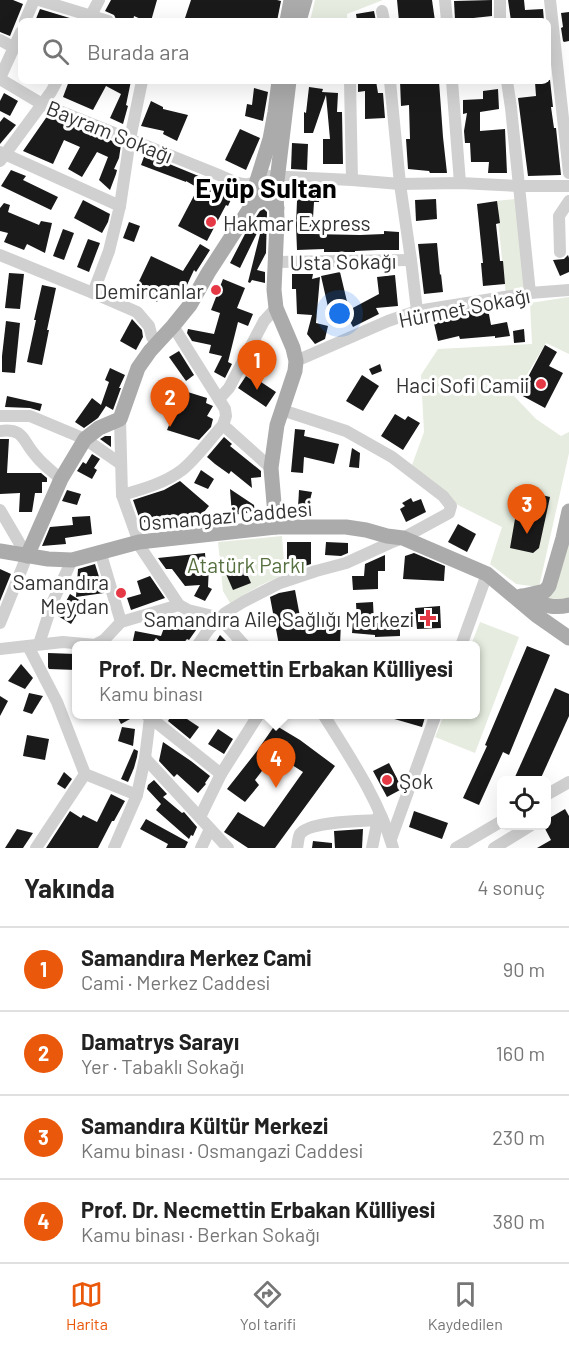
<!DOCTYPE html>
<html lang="tr">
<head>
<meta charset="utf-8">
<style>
  body { margin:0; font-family:Barlow,sans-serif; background:#f6f6f6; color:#222 }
  .controls { position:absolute; right:18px; bottom:18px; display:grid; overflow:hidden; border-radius:9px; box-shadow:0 6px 24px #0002 }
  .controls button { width:54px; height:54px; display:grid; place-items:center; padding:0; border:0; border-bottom:2px solid #e0e0e0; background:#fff; color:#222; font:30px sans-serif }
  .you { position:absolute; left:340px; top:314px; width:21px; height:21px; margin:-15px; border:4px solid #fff; border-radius:50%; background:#1a73e8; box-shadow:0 0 0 9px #1a73e833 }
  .badge { display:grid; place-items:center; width:39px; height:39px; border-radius:50%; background:#ea580c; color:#fff; font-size:20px; font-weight:700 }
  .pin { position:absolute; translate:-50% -50px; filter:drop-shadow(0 2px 3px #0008) }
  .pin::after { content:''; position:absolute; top:32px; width:21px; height:18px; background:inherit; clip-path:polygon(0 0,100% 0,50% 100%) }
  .popup { position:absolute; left:72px; top:641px; width:408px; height:78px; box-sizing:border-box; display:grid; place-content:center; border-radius:9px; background:#fff; filter:drop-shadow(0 2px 4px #0005); font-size:20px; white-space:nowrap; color:#767676 }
  .popup b { font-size:22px; color:#222 }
  .popup::after { content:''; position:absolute; left:50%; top:100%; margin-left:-12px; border:12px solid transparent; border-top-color:#fff }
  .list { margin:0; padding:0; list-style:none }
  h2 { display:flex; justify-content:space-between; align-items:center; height:78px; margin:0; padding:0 24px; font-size:26px }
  h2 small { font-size:20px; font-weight:400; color:#767676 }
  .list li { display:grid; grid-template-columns:39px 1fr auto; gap:18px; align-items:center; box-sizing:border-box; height:84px; padding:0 24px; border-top:2px solid #e0e0e0 }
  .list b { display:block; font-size:22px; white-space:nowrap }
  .list p { margin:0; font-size:20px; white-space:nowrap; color:#767676 }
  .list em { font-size:20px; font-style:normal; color:#767676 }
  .icon { flex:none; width:33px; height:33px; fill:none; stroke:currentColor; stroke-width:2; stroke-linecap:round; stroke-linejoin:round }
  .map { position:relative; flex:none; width:569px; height:848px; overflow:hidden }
  .search { position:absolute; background:#fff; box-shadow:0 6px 24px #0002; left:18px; right:18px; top:18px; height:66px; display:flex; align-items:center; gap:15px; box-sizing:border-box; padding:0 21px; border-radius:9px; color:#767676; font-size:22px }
  .sheet { height:414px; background:#fff }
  nav { display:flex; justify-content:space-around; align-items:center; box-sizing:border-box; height:84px; border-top:2px solid #e0e0e0; background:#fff; font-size:16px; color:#767676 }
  nav a { display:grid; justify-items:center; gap:3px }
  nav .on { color:#ea580c }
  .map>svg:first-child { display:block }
  .green { fill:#e6ecdf }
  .building { fill:#1a1a1a }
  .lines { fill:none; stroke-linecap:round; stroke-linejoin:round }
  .minor { stroke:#d0d0d0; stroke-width:12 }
  .major { stroke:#ababab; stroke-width:15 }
  .poi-dot { fill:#e63946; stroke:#fff; stroke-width:2 }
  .labels { text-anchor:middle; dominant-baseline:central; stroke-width:6; stroke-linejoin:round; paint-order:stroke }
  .street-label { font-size:21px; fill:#333; stroke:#fff }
  .poi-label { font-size:21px; fill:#333; stroke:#fff; text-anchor:end }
  .park-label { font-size:21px; fill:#56703f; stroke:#fff }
  .district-label { font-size:27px; font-weight:bold; fill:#000; stroke:#fff }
</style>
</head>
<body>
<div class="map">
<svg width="569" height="848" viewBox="0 0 569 848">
  <rect width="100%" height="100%" fill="#fff"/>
  <g class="green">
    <polygon points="315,0 383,0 347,14 347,21 310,21"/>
    <polygon points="526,198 532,291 506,296 496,201"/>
    <polygon points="569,297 569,354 546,343 514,396 536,419 561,436 569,432 569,453 539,587 516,584 490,564 502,527 442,497 412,465 424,432 421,375 438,349 532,344 530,303"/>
    <polygon points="569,527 569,600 542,600"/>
    <polygon points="282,536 285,574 259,586 230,603 223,591 218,542"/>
    <polygon points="480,622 519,637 475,753 435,737 444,715 476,714 476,646 471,645"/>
  </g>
  <g class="building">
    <polygon points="0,0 13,0 23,4 10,36 0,32"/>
    <polygon points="111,0 157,0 151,21 145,21 134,16 133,21 121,21 116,19 114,15 105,11"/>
    <polygon points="191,0 277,0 281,1 277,21 184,21"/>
    <polygon points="397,0 432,0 435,21 399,21"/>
    <polygon points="492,0 492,16 455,20 454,1"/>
    <polygon points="508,0 524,0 525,10 543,9 544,21 511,21"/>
    <polygon points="40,9 73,19 76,21 35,21"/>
    <polygon points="374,11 376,21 357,21 356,14"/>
    <polygon points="569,12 569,41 564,42 563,41 561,28 563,27 561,13"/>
    <polygon points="548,80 550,80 553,107 551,107 554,128 556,128 561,175 528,176 518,98 536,96 535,82"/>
    <polygon points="69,81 131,81 126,105 128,106 123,124 110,118 121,94 106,86 93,110 63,97"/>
    <polygon points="358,81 376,81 378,93 383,93 385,118 365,119 365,91 358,92"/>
    <polygon points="400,81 415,81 415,83 439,81 443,137 447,173 430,173 429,171 408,169 406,139 410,139 409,105 401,106"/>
    <polygon points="309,87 323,89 322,92 338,93 337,112 342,112 343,164 323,164 323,139 330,139 326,95 313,133 304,133 304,112 306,113"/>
    <polygon points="254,88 268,92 263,121 245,116 247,104 252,105"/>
    <polygon points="498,89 499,109 480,112 480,131 505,129 507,173 488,173 489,162 471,162 470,143 465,143 464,131 467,113 463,114 463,100 483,99 483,91"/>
    <polygon points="4,93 18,101 10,116 0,111 0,101"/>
    <polygon points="151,101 163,107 163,109 188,115 177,141 163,134 164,131 141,126"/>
    <polygon points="48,115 100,138 101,136 121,145 119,158 114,169 117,170 116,174 110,190 99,180 108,157 97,152 82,177 68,169 80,147 64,140 53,164 23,151"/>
    <polygon points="4,117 16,125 0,144 0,122"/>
    <polygon points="240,129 260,138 246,170 225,160"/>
    <polygon points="292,143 308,144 307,170 291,169"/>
    <polygon points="145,154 235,191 228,206 226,205 207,241 178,226 198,188 186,181 186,182 141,165"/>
    <polygon points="11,170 26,176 23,180 58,197 51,210 1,186"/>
    <polygon points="294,186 320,188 319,202 314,202 312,234 360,235 384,234 384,231 399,232 399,250 378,250 355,251 355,252 324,252 324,249 297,250 296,225 297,201"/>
    <polygon points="436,199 437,219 416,221 415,200"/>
    <polygon points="83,200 110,214 108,222 102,233 74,218"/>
    <polygon points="497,201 500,223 496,224 500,261 503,261 505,284 483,286 481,263 483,263 477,204"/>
    <polygon points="4,203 10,205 8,212 39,225 41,221 52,223 45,253 27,244 24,250 4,242 8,233 0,231 0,208"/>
    <polygon points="264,209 267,212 266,253 257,270 265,272 265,283 252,280 250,283 248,282 260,234 257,233 240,268 230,263 245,234 260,211"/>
    <polygon points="129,222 140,226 134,242 123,238"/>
    <polygon points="63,229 74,233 64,260 53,256"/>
    <polygon points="88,239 100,243 89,272 77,267"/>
    <polygon points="437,243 440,275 441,274 443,292 424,294 418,244"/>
    <polygon points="200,244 210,250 196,272 194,270 180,300 162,291 157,302 142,294 139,300 132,296 151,256 183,271"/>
    <polygon points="568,255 569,258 569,272 560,276 553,260 564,259"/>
    <polygon points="340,272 349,310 379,294 377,277 395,275 398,306 376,308 379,314 353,327 341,304 328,307 321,276"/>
    <polygon points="9,273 24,274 20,309 5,308"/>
    <polygon points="292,274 313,274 312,279 320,277 316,323 328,326 325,339 315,344 307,334 312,315 297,314 296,289 292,289"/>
    <polygon points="223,279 245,288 237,308 253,314 248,326 238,322 228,362 232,364 225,378 214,372 222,356 209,353 211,345 192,341 187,333 188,329 214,334 220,313 211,310"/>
    <polygon points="42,285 56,288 47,330 49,330 42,365 27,362 36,320 34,320"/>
    <polygon points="479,309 488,309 491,325 507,322 510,336 495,338 495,336 460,339 459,336 438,341 433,319"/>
    <polygon points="132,319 142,330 143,337 136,350 120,341"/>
    <polygon points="6,321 20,323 15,373 2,372 2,356"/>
    <polygon points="524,329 525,342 514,343 513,331"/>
    <polygon points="545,345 557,352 549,366 563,373 545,408 519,394"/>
    <polygon points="179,351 194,375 186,381 169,357"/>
    <polygon points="380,364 382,371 372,375 369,369"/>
    <polygon points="110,368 125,375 119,388 121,388 113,410 106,406 98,418 84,428 75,422 92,398 101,405 109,382 105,380"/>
    <polygon points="362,375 379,386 363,411 346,401"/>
    <polygon points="246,376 259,385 261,382 276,392 266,407 238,388"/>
    <polygon points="178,389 207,398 206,403 213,406 207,416 213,419 211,427 199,440 167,430 171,420 165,418 172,397 175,398"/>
    <polygon points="7,396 42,404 40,411 30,408 5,407"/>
    <polygon points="395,414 405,420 408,416 420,423 403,450 381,436"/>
    <polygon points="295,429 305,430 304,436 339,444 334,464 304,457 303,473 291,472"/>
    <polygon points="105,436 111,436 111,447 100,439"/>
    <polygon points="224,437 232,444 230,446 261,471 261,477 251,478 252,488 231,471 229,474 215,464 207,457"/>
    <polygon points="0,439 9,439 7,473 41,473 47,478 47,482 42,482 42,493 35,493 32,512 19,512 20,493 0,494"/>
    <polygon points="352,448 360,453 359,468 349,467"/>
    <polygon points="92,454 100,459 94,468 97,470 92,479 77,471 83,462 86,464"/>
    <polygon points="201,470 214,479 208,489 194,483"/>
    <polygon points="180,481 209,506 193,525 154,521 141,523 133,500 164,490"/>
    <polygon points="230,489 254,505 255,512 232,515"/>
    <polygon points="67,490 81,494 77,505 62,501"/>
    <polygon points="299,490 312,492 308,508 298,508"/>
    <polygon points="530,492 550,497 539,548 533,553 510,548 515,519 524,521"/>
    <polygon points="411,498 413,502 421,499 426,512 406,522 400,509 405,506 402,503"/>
    <polygon points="90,516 92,534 65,538 66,544 42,546 50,527 73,525 72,517"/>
    <polygon points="458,524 476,534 467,552 448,542"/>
    <polygon points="287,542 311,542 311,564 305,566 287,566"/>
    <polygon points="326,542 348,543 348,553 341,556 325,555"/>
    <polygon points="205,553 206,566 209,566 208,587 212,589 205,601 194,596 200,585 185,586 172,569 166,569 158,558"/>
    <polygon points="414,553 445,566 444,581 403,579 405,556"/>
    <polygon points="385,555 385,571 378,571 378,589 353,590 352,576 364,576 365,564"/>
    <polygon points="95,564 104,593 76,597 78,569"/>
    <polygon points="244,567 251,583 233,590 226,574 240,571"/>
    <polygon points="0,569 11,574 0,601"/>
    <polygon points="150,576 165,598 131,610 127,598 141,594 137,581"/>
    <polygon points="295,590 301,622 341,622 340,645 279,645 270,597 279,593"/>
    <polygon points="70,594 84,603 71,624 58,616"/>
    <polygon points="373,602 374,623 400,622 400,636 375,637 375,635 352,633 353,621 357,621 356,603"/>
    <polygon points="440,606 441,628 417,629 415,608"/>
    <polygon points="178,614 201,623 189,640 187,639 182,645 164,645 156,638 151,645 132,645 135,631 161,636 168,617"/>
    <polygon points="220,635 230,645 214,645"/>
    <polygon points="527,646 550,655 509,755 503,752 479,805 463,798 487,746 485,745"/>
    <polygon points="48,653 76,654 76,670 49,669 48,667"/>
    <polygon points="21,664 33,678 25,689 8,681"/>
    <polygon points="555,688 569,694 569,716 540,780 526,780 515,777"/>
    <polygon points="29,693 43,696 32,714 23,711"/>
    <polygon points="0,696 8,701 0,716"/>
    <polygon points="116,714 139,714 121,724"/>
    <polygon points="172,714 190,714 187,719 199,727 190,739 168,721"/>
    <polygon points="384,714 426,714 422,727 384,716"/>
    <polygon points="275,725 300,740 335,766 275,848 248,848 224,832 238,812 264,827 303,772 275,754 255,780 259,785 245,802 227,789 257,751"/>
    <polygon points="122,727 135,729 133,746 118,741"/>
    <polygon points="218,729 233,739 224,754 208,744"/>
    <polygon points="27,735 49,739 45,760 23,756"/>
    <polygon points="163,742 191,761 210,776 205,783 206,784 198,793 177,774 174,777 159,761"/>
    <polygon points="134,749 138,751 137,757 134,768 128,782 121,779"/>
    <polygon points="389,763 401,786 400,790 387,797 373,771"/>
    <polygon points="64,772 72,779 65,789 57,784"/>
    <polygon points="154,780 167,794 163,797 182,813 184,812 197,827 193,836 191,835 189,839 156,810 161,804 147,789 148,785"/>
    <polygon points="111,794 125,801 114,821 112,821 98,848 46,848 70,811 81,818 83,815 97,822"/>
    <polygon points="565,809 569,816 569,848 537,848 551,840 543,825 546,825 546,820"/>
    <polygon points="414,811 448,823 442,839 409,827"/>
    <polygon points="146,819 188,842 185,848 166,848 168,844 140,829"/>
    <polygon points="17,829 33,833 23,848 5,848"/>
    <polygon points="363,829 362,848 335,848 334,831"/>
    <polygon points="313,841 332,843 332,848 312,848"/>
  </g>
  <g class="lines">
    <g class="minor">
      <polyline points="39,0 108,21"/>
      <polyline points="445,0 447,21"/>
      <polyline points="500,0 500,21"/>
      <polyline points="550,0 569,173"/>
      <polyline points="382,11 384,21"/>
      <polyline points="25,21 34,0"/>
      <polyline points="88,21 99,0"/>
      <polyline points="0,40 15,48"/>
      <polyline points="0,78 21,32"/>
      <path d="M 0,79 L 42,104 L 219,175 C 231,180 245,189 257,181"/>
      <polyline points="350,81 352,180"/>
      <polyline points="390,81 400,184 411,260 417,311"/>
      <polyline points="452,81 460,183"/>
      <polyline points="507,81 511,108 530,293"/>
      <polyline points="0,152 120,206"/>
      <polyline points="0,161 51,92 57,81"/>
      <polyline points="267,176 352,180 400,184 460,183 519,186 569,186"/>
      <polyline points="560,252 559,216 569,201"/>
      <polyline points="0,255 93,293 137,312 149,326 152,337 157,343"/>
      <polyline points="275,262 411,260"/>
      <polyline points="93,293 109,251 120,206 130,139 142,81"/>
      <polyline points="173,326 225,409 226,416 223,425"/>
      <polyline points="296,361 388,321 417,311 530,293 569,290"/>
      <polyline points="219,399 229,388 264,321 276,308"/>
      <polyline points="0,416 30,416 85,439 121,464"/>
      <polyline points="120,419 122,495 141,548 179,605 188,610 221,618 227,626 245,646"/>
      <path d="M 0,431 C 25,428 22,441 36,456 C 43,465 53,472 61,479"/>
      <path d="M 122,495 C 143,489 165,483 182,470 C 196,459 210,439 223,425 L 271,468"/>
      <polyline points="0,510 27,556 0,623"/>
      <polyline points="100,551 121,622"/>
      <polyline points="39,644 53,601 72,560"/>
      <polyline points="28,646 57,702 85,774 137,795"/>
      <polyline points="197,646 209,629 225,613 243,602 280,583 316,571 346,563 390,543 403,538 449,513 451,506 443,496 392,457 346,431 282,410"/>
      <polyline points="461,646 487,574"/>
      <polyline points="0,649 63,642 95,645 104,640 121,622 179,605"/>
      <path d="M 323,714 C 350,757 379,800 393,848"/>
      <polyline points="147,715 221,774"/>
      <polyline points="145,758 228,848"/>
      <polyline points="546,795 569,782"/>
      <polyline points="200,817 221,774 259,714"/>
      <polyline points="391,839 436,714"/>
      <polyline points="36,848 85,774"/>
      <polyline points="114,848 137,795 145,758 150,718 152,714"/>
      <polyline points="201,848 210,829"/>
      <path d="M 297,848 C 298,844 298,838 300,834 C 309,821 361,821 378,820"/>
      <polyline points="372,848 379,814"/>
      <polyline points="456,848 502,821"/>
      <polyline points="494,848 530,826"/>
    </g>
    <g class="major">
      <polyline points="287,21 291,0"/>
      <polyline points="299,21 305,0"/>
      <polyline points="271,196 262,197 257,193 255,187 270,139 275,112 279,81"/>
      <polyline points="276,527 271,468 277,425 295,371 296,361 293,348 276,308 274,290 277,221 276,189 289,81"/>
      <polyline points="0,551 48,559 72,560 139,542 276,527 346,527 366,530 387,536 403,538 487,574 536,615 569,638"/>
      <polyline points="27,556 61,479 85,439 99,428 120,419 138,368 150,351 173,326 190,305 208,273 252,205 255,202 266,198 277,208"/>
      <path d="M 521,596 C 537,602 551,610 569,605"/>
      <polyline points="523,596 545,591 549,586 563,538 569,511"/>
    </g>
  </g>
  <g class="poi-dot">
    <circle cx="211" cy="222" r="6"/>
    <circle cx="216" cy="290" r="6"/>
    <circle cx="541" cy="384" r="6"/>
    <circle cx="121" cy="593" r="6"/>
    <path d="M425 609h6v6h6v6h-6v6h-6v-6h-6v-6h6z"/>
    <circle cx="387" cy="780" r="6"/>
  </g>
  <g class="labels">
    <g class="street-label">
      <text transform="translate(110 131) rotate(22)">Bayram Sokağı</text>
      <text transform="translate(343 261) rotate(-1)">Usta Sokağı</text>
      <text transform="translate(464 307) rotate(-11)">Hürmet Sokağı</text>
      <text transform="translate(225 515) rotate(-5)">Osmangazi Caddesi</text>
    </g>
    <g class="poi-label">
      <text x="223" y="222" text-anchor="start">Hakmar Express</text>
      <text x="204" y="290">Demircanlar</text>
      <text x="529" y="384">Haci Sofi Camii</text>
      <text x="109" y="581">Samandıra<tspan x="109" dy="24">Meydan</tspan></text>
      <text x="414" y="618">Samandıra Aile Sağlığı Merkezi</text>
      <text x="399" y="780" text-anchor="start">Şok</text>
    </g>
    <g class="park-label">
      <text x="246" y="564">Atatürk Parkı</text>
    </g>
    <g class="district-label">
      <text x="266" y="187">Eyüp Sultan</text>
    </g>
  </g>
</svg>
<div class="controls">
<button><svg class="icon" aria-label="locate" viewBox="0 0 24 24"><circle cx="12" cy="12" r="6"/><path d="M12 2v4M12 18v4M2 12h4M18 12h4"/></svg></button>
</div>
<div class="you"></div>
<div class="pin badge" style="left:257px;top:390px">1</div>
<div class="pin badge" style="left:170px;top:427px">2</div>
<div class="pin badge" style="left:527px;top:534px">3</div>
<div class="pin badge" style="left:276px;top:788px">4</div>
<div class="popup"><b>Prof. Dr. Necmettin Erbakan Külliyesi</b>Kamu binası</div>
<div class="search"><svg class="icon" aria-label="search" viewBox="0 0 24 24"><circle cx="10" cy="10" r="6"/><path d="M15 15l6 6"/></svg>Burada ara</div>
</div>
<section class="sheet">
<h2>Yakında<small>4 sonuç</small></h2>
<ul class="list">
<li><span class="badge">1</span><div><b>Samandıra Merkez Cami</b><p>Cami · Merkez Caddesi</p></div><em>90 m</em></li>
<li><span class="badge">2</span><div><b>Damatrys Sarayı</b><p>Yer · Tabaklı Sokağı</p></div><em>160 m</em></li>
<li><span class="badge">3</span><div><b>Samandıra Kültür Merkezi</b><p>Kamu binası · Osmangazi Caddesi</p></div><em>230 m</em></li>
<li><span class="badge">4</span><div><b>Prof. Dr. Necmettin Erbakan Külliyesi</b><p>Kamu binası · Berkan Sokağı</p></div><em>380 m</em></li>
</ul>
</section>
<nav>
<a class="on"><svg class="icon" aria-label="map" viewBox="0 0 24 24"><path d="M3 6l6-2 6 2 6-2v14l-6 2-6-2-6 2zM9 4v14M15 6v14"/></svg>Harita</a>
<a><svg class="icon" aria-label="directions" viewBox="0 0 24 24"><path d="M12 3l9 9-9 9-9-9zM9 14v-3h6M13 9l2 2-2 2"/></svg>Yol tarifi</a>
<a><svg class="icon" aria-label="saved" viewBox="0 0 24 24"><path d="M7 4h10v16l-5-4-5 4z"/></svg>Kaydedilen</a>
</nav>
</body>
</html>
